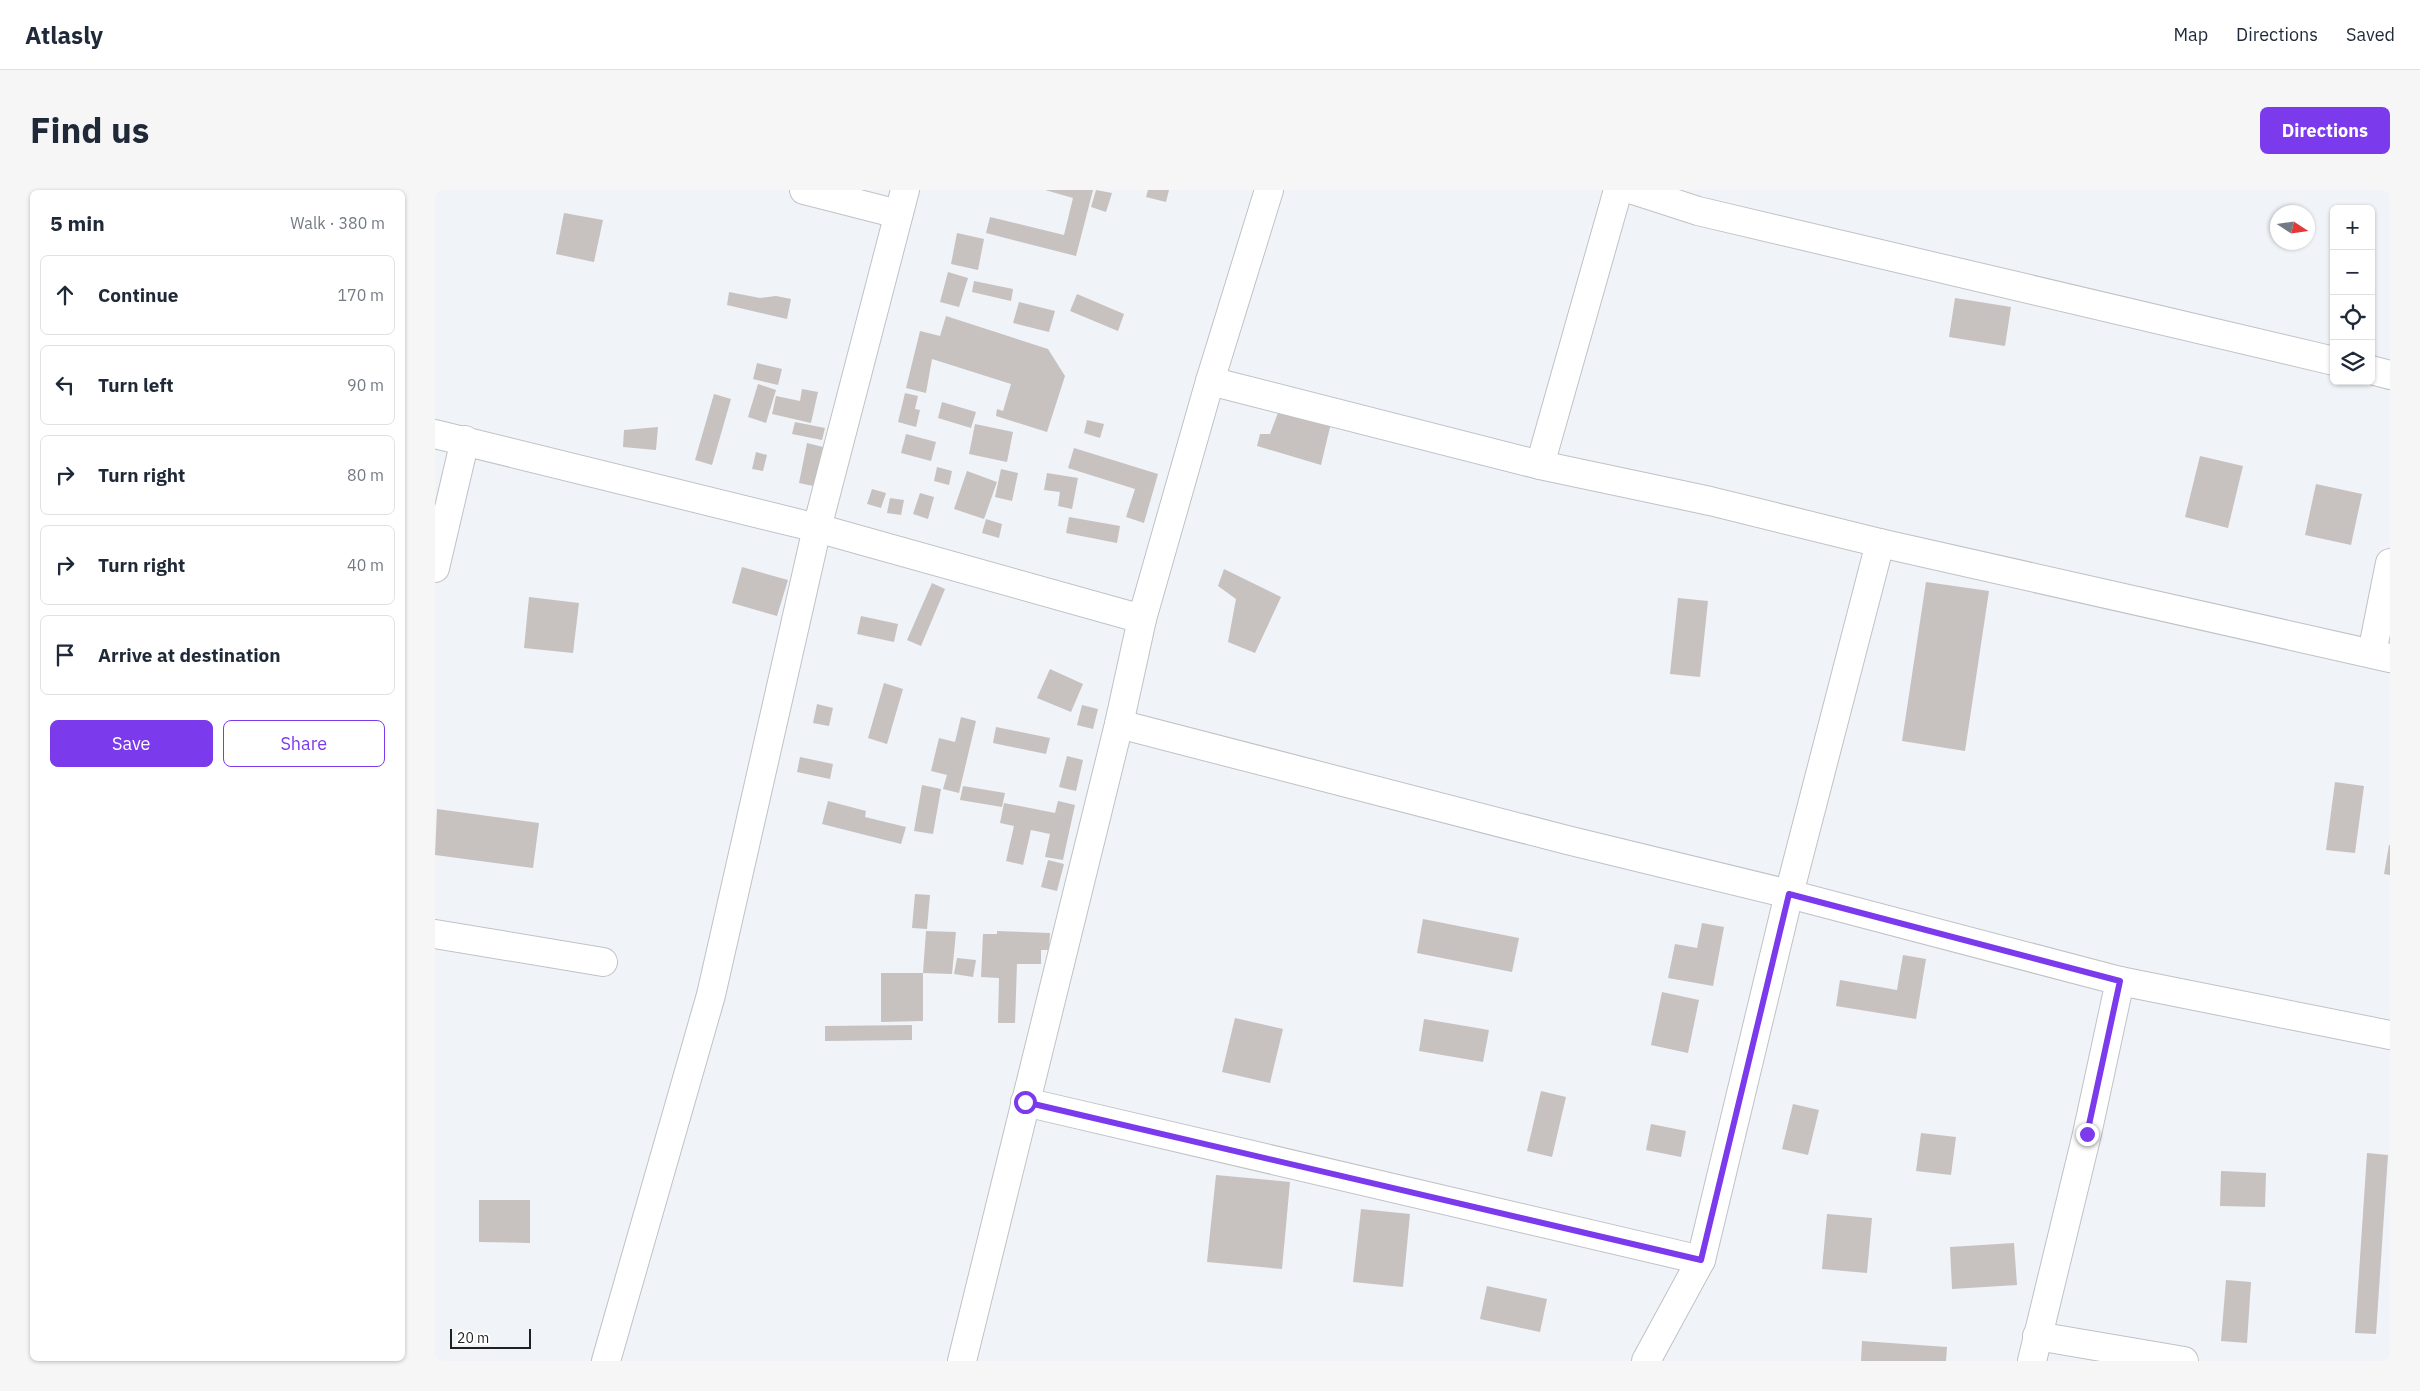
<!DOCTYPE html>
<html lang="en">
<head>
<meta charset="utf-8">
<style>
  body { margin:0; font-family:"IBM Plex Sans",sans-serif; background:#f6f6f7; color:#1f2937 }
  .controls { position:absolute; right:15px; top:15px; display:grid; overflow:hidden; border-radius:8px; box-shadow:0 1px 4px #0004 }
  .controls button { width:45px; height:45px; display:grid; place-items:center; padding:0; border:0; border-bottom:1px solid #e0e1e3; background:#fff; color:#1f2937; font:25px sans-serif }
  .compass { position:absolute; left:1835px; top:15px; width:45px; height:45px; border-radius:50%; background:#fff; box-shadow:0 1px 4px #0004; rotate:102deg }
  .scale { position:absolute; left:15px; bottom:12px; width:81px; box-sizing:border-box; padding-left:5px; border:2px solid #1f2022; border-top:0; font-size:14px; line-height:18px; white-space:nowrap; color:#1f2022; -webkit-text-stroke:4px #fff; paint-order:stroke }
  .stop { position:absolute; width:15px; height:15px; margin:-11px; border:4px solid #7c3aed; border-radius:50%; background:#fff }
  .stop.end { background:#7c3aed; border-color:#fff; box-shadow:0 1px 5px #0008 }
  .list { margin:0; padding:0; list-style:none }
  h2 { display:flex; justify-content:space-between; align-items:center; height:65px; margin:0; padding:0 20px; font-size:21px }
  h2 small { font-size:16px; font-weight:400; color:#747a83 }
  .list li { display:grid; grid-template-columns:32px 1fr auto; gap:15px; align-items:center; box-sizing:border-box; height:80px; margin:0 10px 10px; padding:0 10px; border:1px solid #e0e1e3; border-radius:8px }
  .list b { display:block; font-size:19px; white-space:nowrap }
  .list em { font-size:16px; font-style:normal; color:#747a83 }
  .actions { display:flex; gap:10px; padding:15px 20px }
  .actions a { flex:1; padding:11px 0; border:1px solid #7c3aed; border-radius:8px; text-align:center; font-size:18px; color:#7c3aed }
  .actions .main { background:#7c3aed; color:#fff }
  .icon { flex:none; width:28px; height:28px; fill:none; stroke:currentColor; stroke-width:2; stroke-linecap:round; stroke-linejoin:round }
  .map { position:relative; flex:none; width:1955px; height:1171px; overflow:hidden; border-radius:8px }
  header { display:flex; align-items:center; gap:30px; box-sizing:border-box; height:70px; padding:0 25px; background:#fff; border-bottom:1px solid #e0e1e3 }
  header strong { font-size:24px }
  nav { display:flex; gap:28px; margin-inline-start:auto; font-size:18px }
  .intro { display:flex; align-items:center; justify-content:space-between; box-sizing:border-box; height:120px; padding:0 30px }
  h1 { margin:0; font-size:35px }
  .button { padding:12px 22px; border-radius:8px; background:#7c3aed; color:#fff; font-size:18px; font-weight:700 }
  main { display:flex; gap:30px; padding:0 30px }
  aside { flex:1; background:#fff; border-radius:8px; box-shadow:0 1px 4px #0004 }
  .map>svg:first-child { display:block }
  .building { fill:#c7c2c0 }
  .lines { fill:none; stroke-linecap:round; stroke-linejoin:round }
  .street-casing { stroke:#bfc2c6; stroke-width:30 }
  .street { stroke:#fff; stroke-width:28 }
  .route { stroke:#7c3aed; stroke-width:6 }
</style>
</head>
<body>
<header>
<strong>Atlasly</strong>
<nav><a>Map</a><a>Directions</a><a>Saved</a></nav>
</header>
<div class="intro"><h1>Find us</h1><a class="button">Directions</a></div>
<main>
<aside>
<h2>5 min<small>Walk · 380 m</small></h2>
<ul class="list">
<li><svg class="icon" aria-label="ahead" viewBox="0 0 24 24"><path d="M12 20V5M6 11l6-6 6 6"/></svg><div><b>Continue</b></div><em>170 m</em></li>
<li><svg class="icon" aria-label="left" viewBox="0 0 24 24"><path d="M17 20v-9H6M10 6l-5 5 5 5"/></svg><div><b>Turn left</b></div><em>90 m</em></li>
<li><svg class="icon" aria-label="right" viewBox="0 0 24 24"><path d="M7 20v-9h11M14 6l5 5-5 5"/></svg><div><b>Turn right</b></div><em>80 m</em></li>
<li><svg class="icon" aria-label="right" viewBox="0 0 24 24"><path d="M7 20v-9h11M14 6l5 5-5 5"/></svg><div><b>Turn right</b></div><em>40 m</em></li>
<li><svg class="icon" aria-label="arrive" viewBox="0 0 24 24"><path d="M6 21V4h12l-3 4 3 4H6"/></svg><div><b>Arrive at destination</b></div></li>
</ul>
<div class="actions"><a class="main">Save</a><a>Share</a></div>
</aside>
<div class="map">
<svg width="1955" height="1171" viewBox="0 0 1955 1171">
  <rect width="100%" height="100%" fill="#f0f3f7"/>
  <g class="building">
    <polygon points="610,0 658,0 641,66 551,43 555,27 629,45 638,8"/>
    <polygon points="661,0 677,3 671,22 656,17"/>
    <polygon points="713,0 734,0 731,12 711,7"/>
    <polygon points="129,23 168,30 159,72 121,64"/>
    <polygon points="522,43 549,49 543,80 516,74"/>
    <polygon points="513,82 533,88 524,117 505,112"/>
    <polygon points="539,91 578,99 576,111 537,102"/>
    <polygon points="294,102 325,108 341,106 356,109 352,129 292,115"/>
    <polygon points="642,104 689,124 683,141 635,121"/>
    <polygon points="1520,108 1576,117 1570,156 1514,147"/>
    <polygon points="584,112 620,121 614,142 578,133"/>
    <polygon points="511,126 613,159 630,186 612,242 561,226 562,219 568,221 576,194 497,169 491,203 471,198 485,141 505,146"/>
    <polygon points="322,173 347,179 343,195 318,189"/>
    <polygon points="323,194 341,200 331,233 313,227"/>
    <polygon points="367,199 383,202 376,233 337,224 341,206 365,211"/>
    <polygon points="470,203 483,206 480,219 485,220 481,237 463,232"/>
    <polygon points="279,204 296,209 277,275 260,270"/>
    <polygon points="507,212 541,222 536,238 503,228"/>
    <polygon points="844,220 896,233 886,275 822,256 825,244 835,244"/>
    <polygon points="652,230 669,234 665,248 649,243"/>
    <polygon points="360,232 390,238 387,250 357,244"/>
    <polygon points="540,234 578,242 572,272 534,264"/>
    <polygon points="223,237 221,260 188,257 189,240"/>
    <polygon points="471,244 501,252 496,271 466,263"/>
    <polygon points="372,253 388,257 386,268 394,270 388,298 364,293"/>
    <polygon points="639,258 723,284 709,333 691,327 700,299 633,278"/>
    <polygon points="321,262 332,265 328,281 317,279"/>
    <polygon points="1765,266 1808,276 1793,338 1750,327"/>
    <polygon points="502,277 517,281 514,295 499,291"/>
    <polygon points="566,279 583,283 577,311 560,307"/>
    <polygon points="532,281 562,292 549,329 519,319"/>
    <polygon points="612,283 643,288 637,319 623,316 625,302 609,300"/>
    <polygon points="1881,294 1927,304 1916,355 1870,345"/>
    <polygon points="437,299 451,303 446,318 432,314"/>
    <polygon points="485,303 499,307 493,329 478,324"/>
    <polygon points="455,308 469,310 466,325 452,323"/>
    <polygon points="634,327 685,336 682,353 631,343"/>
    <polygon points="551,329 567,334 564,348 547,343"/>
    <polygon points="307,377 353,390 342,426 297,413"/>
    <polygon points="789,379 846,407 820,463 793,452 801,409 783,396"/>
    <polygon points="1491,392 1554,401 1530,561 1467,551"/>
    <polygon points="497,393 510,399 486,456 472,450"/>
    <polygon points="94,407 144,413 138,463 89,458"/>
    <polygon points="1243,408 1273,411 1265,487 1235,484"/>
    <polygon points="426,426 463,434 459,452 422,444"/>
    <polygon points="615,479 648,494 636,522 602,508"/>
    <polygon points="449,493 468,499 452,554 433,548"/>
    <polygon points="382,514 398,518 394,536 378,533"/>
    <polygon points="647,515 663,519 658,539 642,535"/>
    <polygon points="526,527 541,531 524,603 508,599 512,585 496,581 504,548 520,552"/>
    <polygon points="561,537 615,548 611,564 558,553"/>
    <polygon points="632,566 648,570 641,601 624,597"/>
    <polygon points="365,567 398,574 395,589 362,582"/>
    <polygon points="1900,592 1929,596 1920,663 1891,660"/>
    <polygon points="487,595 506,599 498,644 479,641"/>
    <polygon points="528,596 570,603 567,617 525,610"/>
    <polygon points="393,611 431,621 430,627 471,637 466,654 387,634"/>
    <polygon points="623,611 640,615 628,670 610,667 615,644 596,640 588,675 571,671 579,636 565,633 569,613 620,623"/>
    <polygon points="2,619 104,633 98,678 0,665"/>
    <polygon points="1954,655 1955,655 1955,685 1949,684"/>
    <polygon points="613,670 629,674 622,701 606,697"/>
    <polygon points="480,704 495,705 492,739 477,738"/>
    <polygon points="988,729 1084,748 1077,782 982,763"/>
    <polygon points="1267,733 1289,737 1278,796 1233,788 1240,754 1262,758"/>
    <polygon points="491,741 521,742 517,784 488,783"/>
    <polygon points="562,741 615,743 614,760 606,760 606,774 582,774 580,833 563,833 564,788 546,787 548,744 562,744"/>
    <polygon points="1468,765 1491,769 1481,829 1401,816 1405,790 1462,800"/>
    <polygon points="522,768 541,770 538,787 519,784"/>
    <polygon points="446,783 488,783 488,831 446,832"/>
    <polygon points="1227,802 1264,810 1253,863 1216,855"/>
    <polygon points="800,828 848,839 835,893 787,882"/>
    <polygon points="989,829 1054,840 1048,872 984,861"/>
    <polygon points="477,835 477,850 390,851 390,836"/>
    <polygon points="1106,901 1131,907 1117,967 1092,961"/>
    <polygon points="1358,914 1384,920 1373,965 1347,959"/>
    <polygon points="1216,934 1251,941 1246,967 1211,960"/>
    <polygon points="1486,943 1521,947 1516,985 1481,981"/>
    <polygon points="1932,963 1953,965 1941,1144 1920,1143"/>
    <polygon points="1786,981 1831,983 1830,1017 1785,1016"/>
    <polygon points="781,985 855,992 847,1079 772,1072"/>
    <polygon points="44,1010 95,1010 95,1053 44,1052"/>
    <polygon points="926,1019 975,1024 968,1097 918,1092"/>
    <polygon points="1392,1024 1437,1028 1432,1083 1387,1079"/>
    <polygon points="1579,1053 1582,1095 1517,1099 1515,1057"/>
    <polygon points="1791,1090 1816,1092 1812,1153 1786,1151"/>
    <polygon points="1052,1096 1112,1109 1105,1142 1045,1129"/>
    <polygon points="1427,1151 1512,1157 1511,1171 1426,1171"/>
  </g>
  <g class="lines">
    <g class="street-casing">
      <g id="street">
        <polyline points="369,0 463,24"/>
        <polyline points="1198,0 1263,21 1899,171"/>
        <polyline points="1936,180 1955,185"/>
        <polyline points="775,191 1105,275 1275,311 1445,353 1955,468"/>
        <polyline points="0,244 382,338 707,429"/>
        <polyline points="1105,275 1183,0"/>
        <polyline points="0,378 30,250"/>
        <polyline points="1937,463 1955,373"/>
        <polyline points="684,534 1132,650 1354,704 1685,791 1955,845"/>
        <polyline points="0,744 168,772"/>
        <polyline points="590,912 1266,1070"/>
        <polyline points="1602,1146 1749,1171"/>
        <polyline points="171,1171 276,805 382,338 470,0"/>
        <polyline points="527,1171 684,534 707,429 775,191 834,0"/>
        <polyline points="1211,1171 1266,1070 1354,704 1445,353"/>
        <polyline points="1597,1171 1652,944 1685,791"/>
      </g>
    </g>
    <use href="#street" class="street"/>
  </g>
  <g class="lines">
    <polyline class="route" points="590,912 1266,1070 1354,704 1685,791 1652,944"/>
  </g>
</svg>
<div class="controls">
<button>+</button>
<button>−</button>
<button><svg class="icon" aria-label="locate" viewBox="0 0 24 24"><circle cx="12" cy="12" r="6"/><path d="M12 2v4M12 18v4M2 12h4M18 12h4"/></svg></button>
<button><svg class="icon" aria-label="layers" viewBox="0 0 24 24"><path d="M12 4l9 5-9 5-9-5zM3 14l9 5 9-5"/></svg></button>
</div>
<svg class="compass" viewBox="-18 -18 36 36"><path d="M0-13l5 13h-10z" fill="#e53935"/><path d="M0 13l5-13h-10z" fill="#747a83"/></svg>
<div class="scale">20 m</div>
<div class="stop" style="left:590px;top:912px"></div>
<div class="stop end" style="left:1652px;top:944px"></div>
</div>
</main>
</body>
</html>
